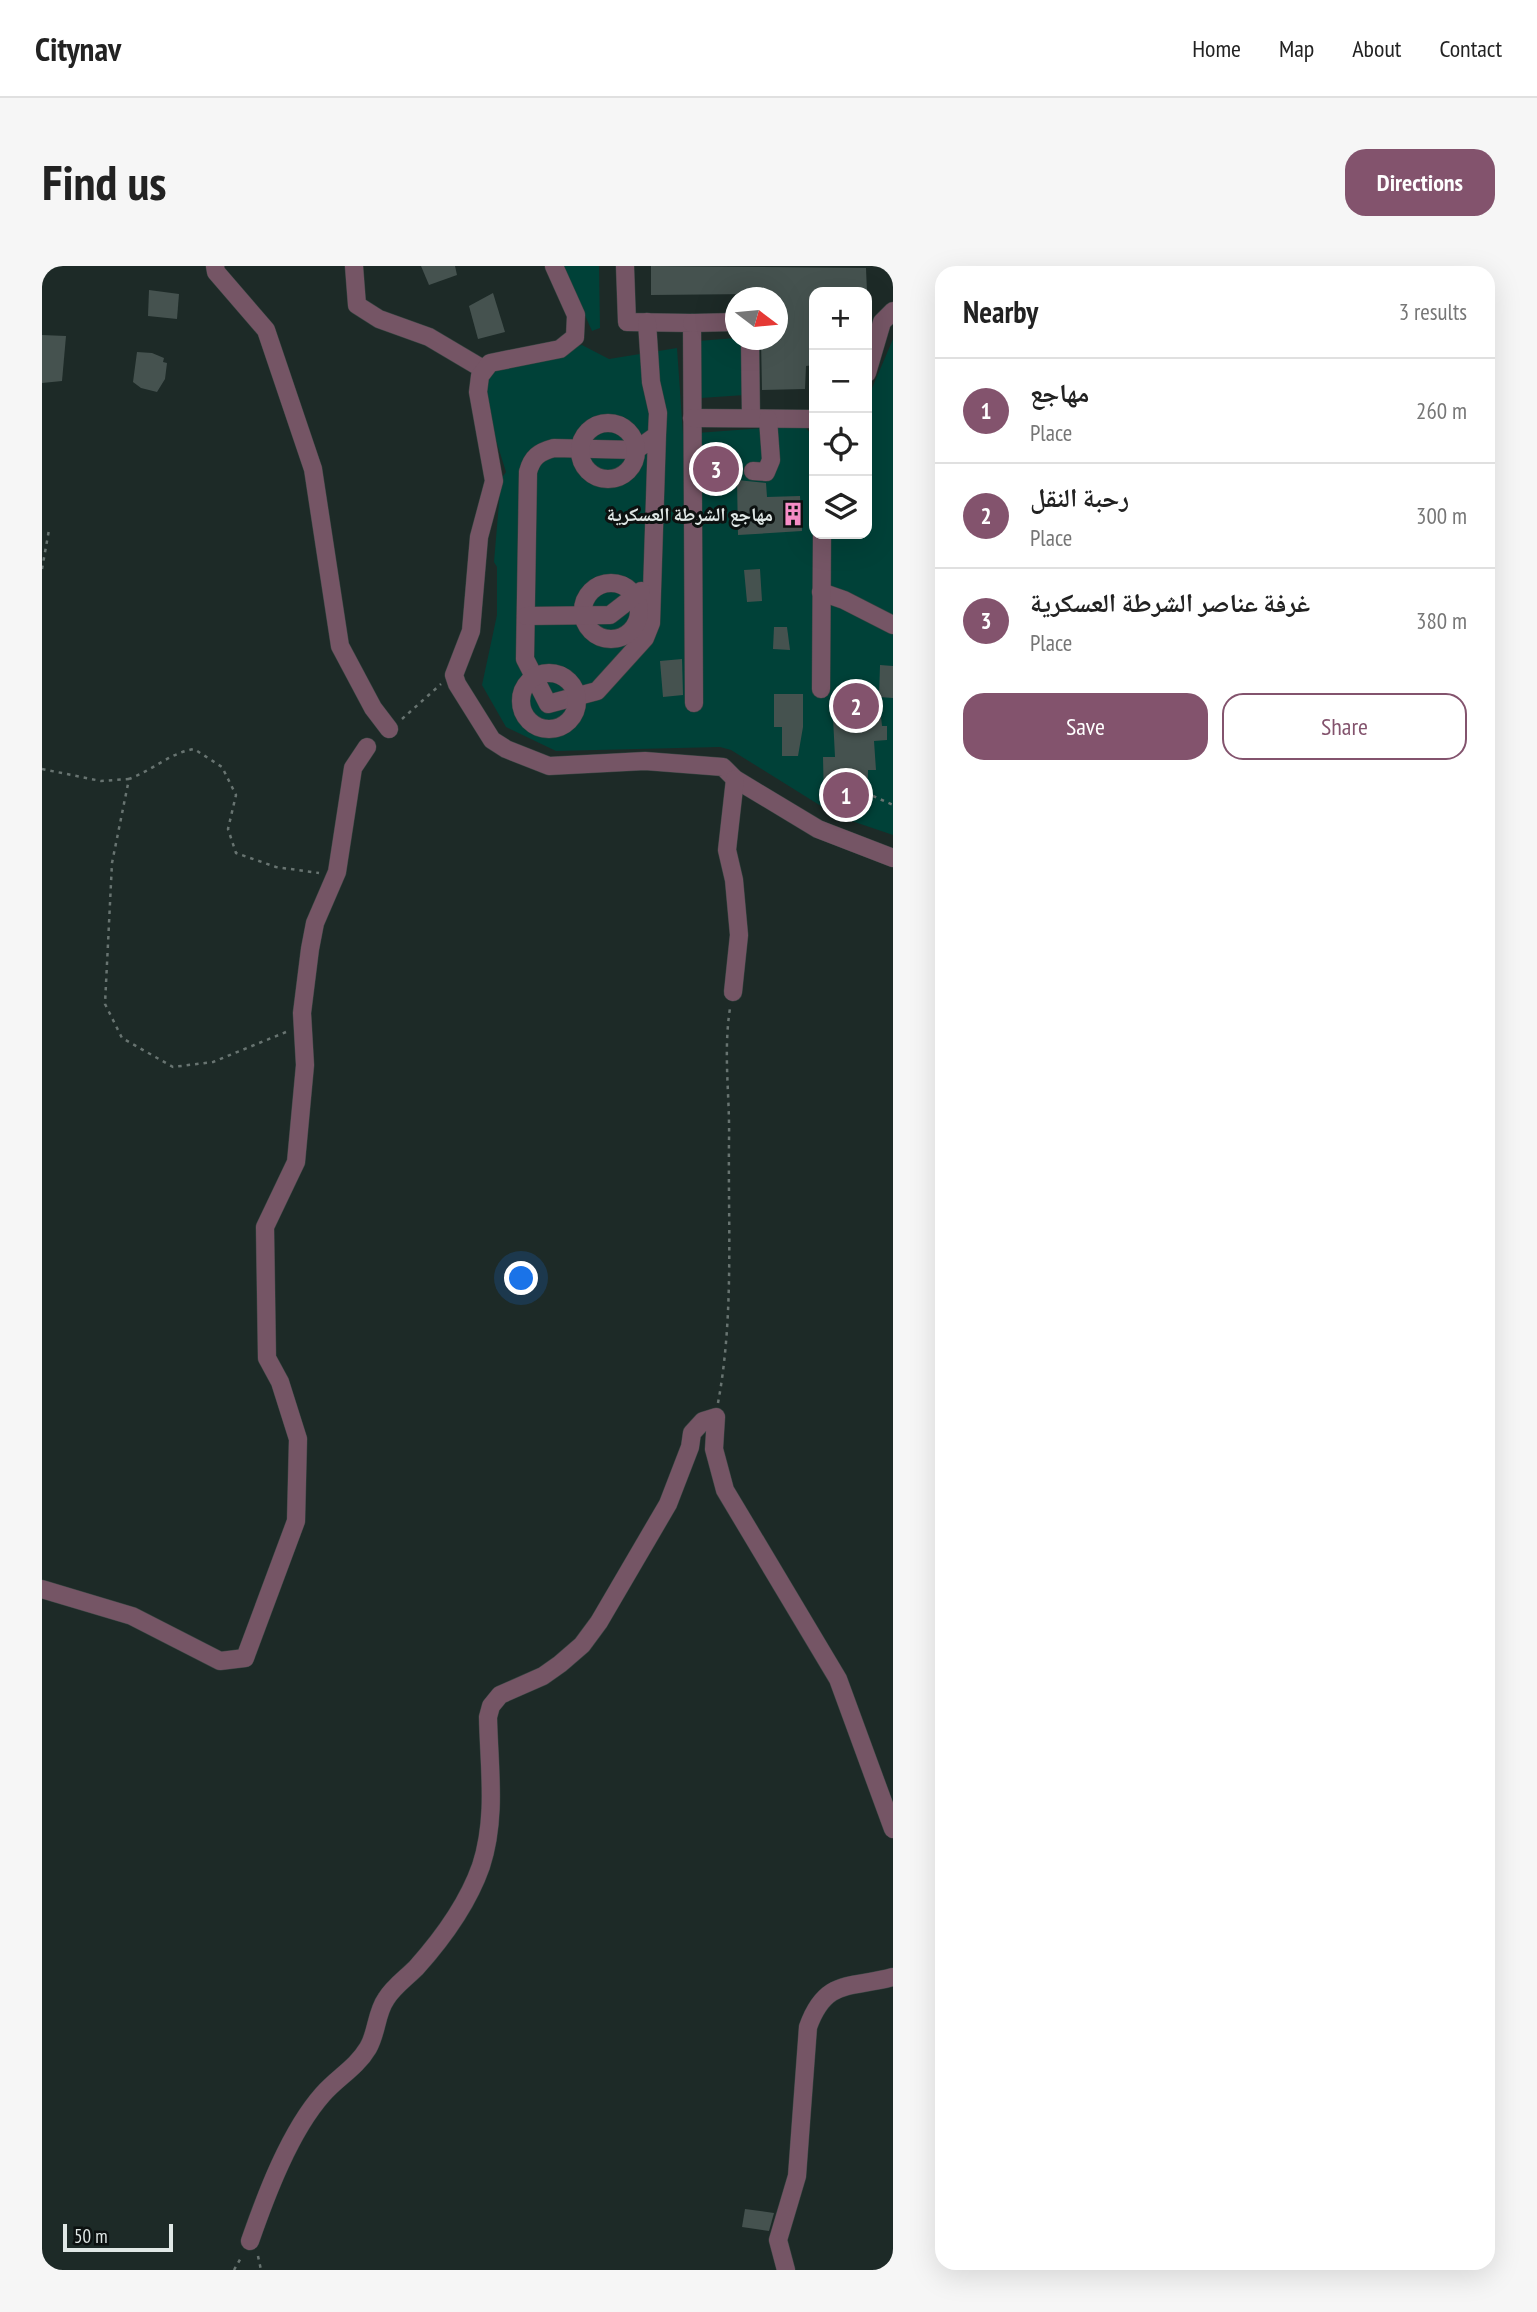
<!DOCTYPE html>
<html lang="en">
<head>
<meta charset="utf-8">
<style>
  body { margin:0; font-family:"PT Sans Narrow","Noto Naskh Arabic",sans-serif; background:#f6f6f6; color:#222 }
  .controls { position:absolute; right:21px; top:21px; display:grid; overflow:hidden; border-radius:14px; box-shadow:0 7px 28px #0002 }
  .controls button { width:63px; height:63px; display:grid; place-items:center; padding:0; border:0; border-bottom:2px solid #e0e0e0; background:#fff; color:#222; font:35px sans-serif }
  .compass { position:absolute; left:683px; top:21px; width:63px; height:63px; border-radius:50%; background:#fff; box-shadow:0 7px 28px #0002; rotate:106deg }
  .scale { position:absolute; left:21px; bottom:18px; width:110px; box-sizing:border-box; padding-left:7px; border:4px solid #e0e8e6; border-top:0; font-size:19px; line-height:24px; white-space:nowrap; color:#e0e8e6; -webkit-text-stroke:5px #0c1110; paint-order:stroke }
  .you { position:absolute; left:480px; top:1013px; width:24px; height:24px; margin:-18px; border:5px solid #fff; border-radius:50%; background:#1a73e8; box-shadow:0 0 0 10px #1a73e833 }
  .badge { display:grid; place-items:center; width:46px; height:46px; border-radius:50%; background:#83536d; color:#fff; font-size:23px; font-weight:700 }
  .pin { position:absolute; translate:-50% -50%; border:4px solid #fff; box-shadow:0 2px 7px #0006 }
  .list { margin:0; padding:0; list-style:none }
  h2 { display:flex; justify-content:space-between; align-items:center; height:91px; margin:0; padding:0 28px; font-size:30px }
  h2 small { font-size:23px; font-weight:400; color:#767676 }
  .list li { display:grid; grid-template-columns:46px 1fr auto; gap:21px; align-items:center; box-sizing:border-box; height:105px; padding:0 28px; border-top:2px solid #e0e0e0 }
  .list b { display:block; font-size:26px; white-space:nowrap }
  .list p { margin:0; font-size:23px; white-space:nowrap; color:#767676 }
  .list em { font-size:23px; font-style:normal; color:#767676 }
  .actions { display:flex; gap:14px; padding:21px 28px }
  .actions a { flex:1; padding:16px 0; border:2px solid #83536d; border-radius:21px; text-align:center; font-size:24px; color:#83536d }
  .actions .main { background:#83536d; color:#fff }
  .icon { flex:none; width:38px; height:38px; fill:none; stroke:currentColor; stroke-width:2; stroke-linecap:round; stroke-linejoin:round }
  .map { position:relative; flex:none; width:851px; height:2004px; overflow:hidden; border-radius:21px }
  header { display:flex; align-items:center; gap:42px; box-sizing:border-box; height:98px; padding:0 35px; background:#fff; border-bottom:2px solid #e0e0e0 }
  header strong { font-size:33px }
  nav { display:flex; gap:38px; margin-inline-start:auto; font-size:24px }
  .intro { display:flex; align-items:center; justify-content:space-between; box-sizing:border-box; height:168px; padding:0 42px }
  h1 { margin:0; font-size:49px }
  .button { padding:18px 32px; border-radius:21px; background:#83536d; color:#fff; font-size:24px; font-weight:700 }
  main { display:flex; gap:42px; padding:0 42px }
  aside { flex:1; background:#fff; border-radius:21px; box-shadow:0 7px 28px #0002 }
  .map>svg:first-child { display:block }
  .green { fill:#004138 }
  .building { fill:#45524f }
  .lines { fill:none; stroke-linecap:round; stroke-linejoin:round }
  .minor-casing { stroke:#384542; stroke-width:19 }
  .path { stroke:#687471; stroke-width:2.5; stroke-dasharray:3.5 5; stroke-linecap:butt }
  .minor { stroke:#755565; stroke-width:18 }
  .labels { text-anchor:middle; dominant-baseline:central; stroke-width:6; stroke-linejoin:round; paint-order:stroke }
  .poi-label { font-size:19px; font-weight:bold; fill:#e0e8e6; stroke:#0c1110; text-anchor:end }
</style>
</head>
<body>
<header>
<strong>Citynav</strong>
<nav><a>Home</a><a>Map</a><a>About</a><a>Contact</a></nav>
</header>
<div class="intro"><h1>Find us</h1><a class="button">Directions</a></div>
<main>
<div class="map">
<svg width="851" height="2004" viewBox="0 0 851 2004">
  <rect width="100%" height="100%" fill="#1d2a27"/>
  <g class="green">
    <polygon points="521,0 557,0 558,62 550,65"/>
    <polygon points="693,72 700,74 703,129 659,132 656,75"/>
    <polygon points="851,73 851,569 795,550 689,484 678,481 514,485 464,461 440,419 455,349 455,301 452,296 459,213 464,206 437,120 450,100 540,79 567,93 635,82 641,168 761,159 772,171 772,268 825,268 825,134"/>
  </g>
  <g class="building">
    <polygon points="379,0 413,0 415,9 387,19"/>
    <polygon points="609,0 824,2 825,26 772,26 772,99 764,100 763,123 720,124 719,74 736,74 736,32 711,32 711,28 609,29"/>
    <polygon points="107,24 137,28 135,53 106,50"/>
    <polygon points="451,27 463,66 436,73 427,40"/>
    <polygon points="0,69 24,70 20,115 0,117"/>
    <polygon points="95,86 110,87 122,92 121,96 125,97 123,113 115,126 99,122 91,116"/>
    <polygon points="665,189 684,189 684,217 664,216"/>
    <polygon points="695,214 724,217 725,231 758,230 760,265 696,269"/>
    <polygon points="718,303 720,335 705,336 702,304"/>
    <polygon points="732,361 745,361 748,384 731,383"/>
    <polygon points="640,393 641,429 621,431 618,395"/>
    <polygon points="838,399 851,400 851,432 837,431"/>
    <polygon points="732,428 761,428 761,461 756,490 740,490 740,461 732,461"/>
    <polygon points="837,431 840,460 845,460 845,474 832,475 834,504 826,504 825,537 782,536 781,491 793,491 790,432"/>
    <polygon points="703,1943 732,1947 727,1965 700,1961"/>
  </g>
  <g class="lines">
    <g class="minor-casing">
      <g id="minor">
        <polyline points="173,0 174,6 224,64 271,203 298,380 331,442 347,463"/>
        <polyline points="312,0 315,39 337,53 387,71 441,103"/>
        <polyline points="512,0 534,49 533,71 518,83 448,97 438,110 436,126 452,215 437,271 429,365 412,409 415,418 450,474 464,483 507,500 603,495 681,501 693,513 776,563 851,592"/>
        <polyline points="583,0 585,56 650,57 652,437"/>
        <path d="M 605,56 L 609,116 L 616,147 L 615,169 L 609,357 L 603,372 L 555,425 L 506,438 L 483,393 L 486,206 C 490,191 497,186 512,182 L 594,184 L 615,169"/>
        <polyline points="650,57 694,56"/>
        <polyline points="708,74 709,152"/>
        <polyline points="825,107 840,56 851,45"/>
        <polyline points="650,152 772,153"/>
        <circle cx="566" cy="185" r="28"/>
        <polyline points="711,205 724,206 729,194 726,153"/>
        <circle cx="569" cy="345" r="28"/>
        <polyline points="779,326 802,334 851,359"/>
        <polyline points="484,350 568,349 599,325"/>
        <circle cx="507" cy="435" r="28"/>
        <polyline points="779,423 780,268"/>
        <polyline points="691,726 697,669 692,614 685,584 693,513"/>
        <polyline points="0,1323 90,1350 178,1395 203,1392 254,1255 256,1173 238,1116 225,1092 223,961 254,896 263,799 260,747 268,683 273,657 295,606 311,502 325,481"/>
        <path d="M 208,1975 C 224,1929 248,1865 281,1828 C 296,1811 314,1802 326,1782 C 335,1767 334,1747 344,1733 C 351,1721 364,1712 374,1702 C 400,1673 426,1637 439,1600 C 455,1551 447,1501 446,1451 L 449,1440 L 458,1429 L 501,1410 L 518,1398 L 540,1379 L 557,1356 L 626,1238 L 648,1181 L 650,1167 L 661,1155 L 674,1151 L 672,1183 L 683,1224 L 796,1413 L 851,1563"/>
        <path d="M 744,2004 L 736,1974 L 755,1910 L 766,1761 C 784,1711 809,1723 851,1711"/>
      </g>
    </g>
    <g class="path">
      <polyline points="0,303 7,264"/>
      <polyline points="360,453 399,418"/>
      <polyline points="0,503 59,515 87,513"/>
      <polyline points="831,530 851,539"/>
      <path d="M 244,766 L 171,796 L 131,801 L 80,772 L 63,738 L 70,597 L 87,513 C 111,504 128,487 152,483 L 180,501 L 194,529 L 186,563 L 194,587 L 234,601 L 277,607"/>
      <path d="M 676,1137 C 692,1052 686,961 687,875 C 688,830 681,788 688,742"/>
      <polyline points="216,1990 219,2004"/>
      <polyline points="192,2004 200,1990"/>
    </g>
    <use href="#minor" class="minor"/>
  </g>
  <defs>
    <g id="building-bare" transform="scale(1.89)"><path d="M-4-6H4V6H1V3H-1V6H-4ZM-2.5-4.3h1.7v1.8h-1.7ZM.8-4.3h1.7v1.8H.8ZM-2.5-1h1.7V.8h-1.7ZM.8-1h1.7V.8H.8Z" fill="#f98fc9" stroke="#0c1110" stroke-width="2.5" paint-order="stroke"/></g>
  </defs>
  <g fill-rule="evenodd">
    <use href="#building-bare" x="751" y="248"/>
  </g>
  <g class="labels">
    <g class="poi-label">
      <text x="731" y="248">مهاجع الشرطة العسكرية</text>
    </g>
  </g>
</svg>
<div class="controls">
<button>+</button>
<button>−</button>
<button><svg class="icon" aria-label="locate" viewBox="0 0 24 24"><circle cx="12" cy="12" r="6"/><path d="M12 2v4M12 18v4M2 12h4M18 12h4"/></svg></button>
<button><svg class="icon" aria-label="layers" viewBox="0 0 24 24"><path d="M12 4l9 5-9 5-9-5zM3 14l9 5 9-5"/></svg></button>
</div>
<svg class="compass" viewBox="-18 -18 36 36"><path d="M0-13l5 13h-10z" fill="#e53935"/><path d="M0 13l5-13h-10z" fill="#767676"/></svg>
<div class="scale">50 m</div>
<div class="you"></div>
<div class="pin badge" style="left:804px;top:529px">1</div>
<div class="pin badge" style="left:814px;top:440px">2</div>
<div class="pin badge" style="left:674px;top:203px">3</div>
</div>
<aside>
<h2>Nearby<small>3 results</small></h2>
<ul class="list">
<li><span class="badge">1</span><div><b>مهاجع</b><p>Place</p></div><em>260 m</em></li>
<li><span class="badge">2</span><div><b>رحبة النقل</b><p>Place</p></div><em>300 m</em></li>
<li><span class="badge">3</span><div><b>غرفة عناصر الشرطة العسكرية</b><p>Place</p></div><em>380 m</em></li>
</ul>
<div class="actions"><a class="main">Save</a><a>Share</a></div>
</aside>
</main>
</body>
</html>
